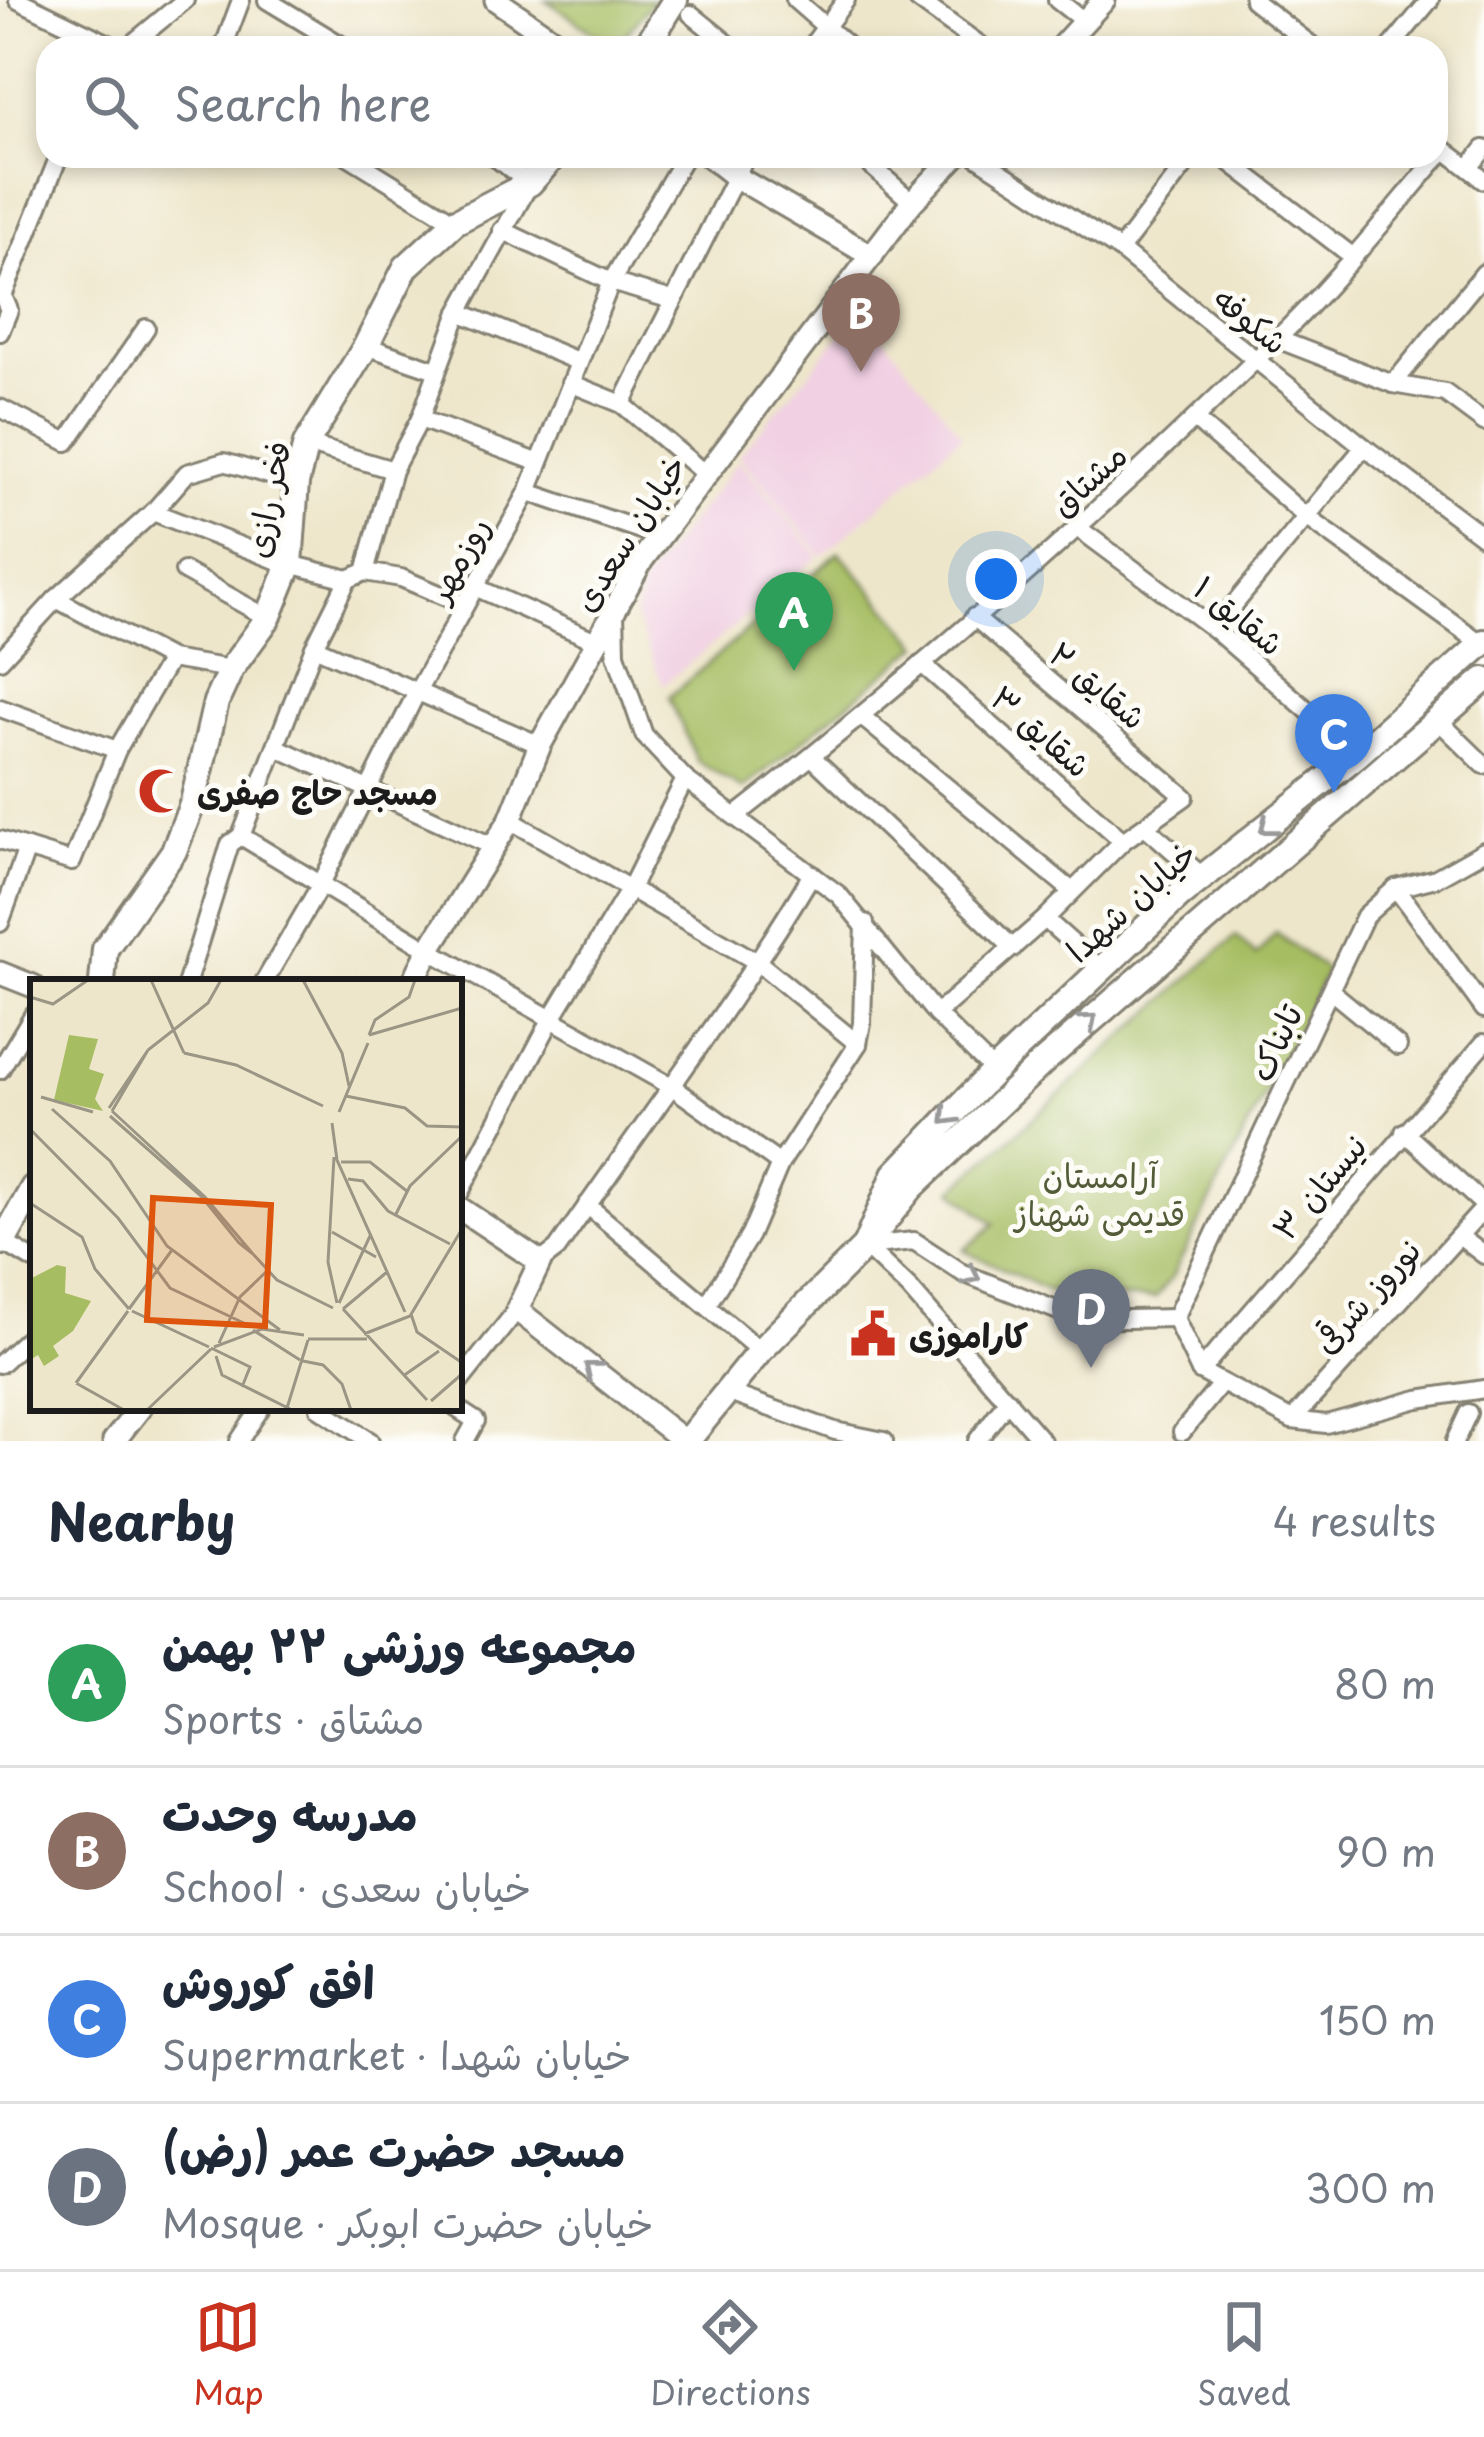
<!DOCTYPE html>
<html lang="en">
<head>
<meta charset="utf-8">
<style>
  body { margin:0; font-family:"Playpen Sans","Playpen Sans Arabic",sans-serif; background:#f6f6f7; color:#1f2937 }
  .you { position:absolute; left:996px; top:579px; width:42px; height:42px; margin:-30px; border:9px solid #fff; border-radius:50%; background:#1a73e8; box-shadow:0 0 0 18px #1a73e833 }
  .badge { display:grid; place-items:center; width:78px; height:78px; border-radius:50%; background:#c8321e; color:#fff; font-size:39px; font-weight:700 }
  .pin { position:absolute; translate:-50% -99px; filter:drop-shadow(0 3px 6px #0008) }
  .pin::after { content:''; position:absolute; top:63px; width:42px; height:36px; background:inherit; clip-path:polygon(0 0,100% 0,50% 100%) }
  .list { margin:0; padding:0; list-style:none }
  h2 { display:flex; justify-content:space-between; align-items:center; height:156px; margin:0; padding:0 48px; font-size:51px }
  h2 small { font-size:39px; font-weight:400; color:#747a83 }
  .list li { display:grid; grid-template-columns:78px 1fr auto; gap:36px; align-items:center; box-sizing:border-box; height:168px; padding:0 48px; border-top:3px solid #e0e1e3 }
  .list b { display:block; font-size:45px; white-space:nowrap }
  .list p { margin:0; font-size:39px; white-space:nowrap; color:#747a83 }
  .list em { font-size:39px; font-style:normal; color:#747a83 }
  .icon { flex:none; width:66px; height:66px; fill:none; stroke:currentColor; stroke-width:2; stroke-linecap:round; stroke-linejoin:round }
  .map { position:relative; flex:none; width:1484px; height:1441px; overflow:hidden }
  .search { position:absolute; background:#fff; box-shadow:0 6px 18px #0003; left:36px; right:36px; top:36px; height:132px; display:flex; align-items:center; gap:30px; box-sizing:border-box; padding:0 42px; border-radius:36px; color:#747a83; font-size:45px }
  .sheet { height:828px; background:#fff }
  nav { display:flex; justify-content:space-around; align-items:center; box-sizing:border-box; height:168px; border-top:3px solid #e0e1e3; background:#fff; font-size:33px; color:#747a83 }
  nav a { display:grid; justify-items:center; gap:6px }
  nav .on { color:#c8321e }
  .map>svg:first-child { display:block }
  .built { fill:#f1d0e3 }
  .green { fill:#a6bd62; stroke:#616c3f; stroke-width:3 }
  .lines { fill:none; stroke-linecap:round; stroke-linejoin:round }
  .minor-casing { stroke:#858173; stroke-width:22 }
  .tertiary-casing { stroke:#858173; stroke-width:27 }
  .secondary-casing { stroke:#858173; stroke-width:30 }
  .minor { stroke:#fff; stroke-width:16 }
  .tertiary { stroke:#fff; stroke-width:21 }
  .secondary { stroke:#fff; stroke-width:24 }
  .oneway { stroke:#999 }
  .labels { text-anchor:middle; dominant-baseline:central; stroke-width:10; stroke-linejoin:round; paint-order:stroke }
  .street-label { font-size:33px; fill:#1c1c1c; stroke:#fdfcf7 }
  .poi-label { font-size:33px; font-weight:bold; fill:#1c1c1c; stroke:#fdfcf7; text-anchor:start }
  .park-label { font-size:33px; fill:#535c38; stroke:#fdfcf7 }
  .inset-road { fill:none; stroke:#9a9584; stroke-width:3 }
  .view { fill:#de560d; fill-opacity:0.15; stroke:#de560d; stroke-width:6 }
  .inset-edge { fill:none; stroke:#1c1c1c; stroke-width:6 }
</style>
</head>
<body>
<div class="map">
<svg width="1484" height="1441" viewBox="0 0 1484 1441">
  <rect width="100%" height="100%" fill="#fdfcf7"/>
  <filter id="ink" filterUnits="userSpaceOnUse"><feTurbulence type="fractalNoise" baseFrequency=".00833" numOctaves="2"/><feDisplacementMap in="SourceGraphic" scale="24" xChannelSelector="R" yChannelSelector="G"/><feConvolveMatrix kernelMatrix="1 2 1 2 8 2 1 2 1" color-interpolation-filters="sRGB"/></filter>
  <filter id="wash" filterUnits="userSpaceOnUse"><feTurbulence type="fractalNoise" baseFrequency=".004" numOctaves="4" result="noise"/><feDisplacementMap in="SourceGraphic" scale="48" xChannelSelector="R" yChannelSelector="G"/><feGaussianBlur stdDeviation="2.7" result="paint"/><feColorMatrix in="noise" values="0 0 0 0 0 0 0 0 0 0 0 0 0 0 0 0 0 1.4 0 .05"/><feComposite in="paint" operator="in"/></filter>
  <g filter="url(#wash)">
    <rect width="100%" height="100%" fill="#eee6ca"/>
    <g class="built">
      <polygon points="862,310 962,435 822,556 739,455"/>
      <polygon points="739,460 819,556 663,685 635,617 642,583"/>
    </g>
    <g class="green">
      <polygon points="546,0 654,0 615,47"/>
      <polygon points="839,552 920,645 743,789 697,761 669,697"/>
      <polygon points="1276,933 1327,971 1173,1275 1156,1298 1104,1298 1049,1291 964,1250 995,1224 953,1190 1236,936 1256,956"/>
    </g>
  </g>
  <g filter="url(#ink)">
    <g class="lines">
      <g class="minor-casing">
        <g id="minor">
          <polyline points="18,0 117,48"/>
          <polyline points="267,0 346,48"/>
          <polyline points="795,0 850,48"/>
          <polyline points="918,0 984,48"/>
          <polyline points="1057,0 1084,21"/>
          <polyline points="1253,0 1315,48"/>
          <polyline points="691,14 733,48"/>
          <polyline points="127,48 185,0"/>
          <polyline points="223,48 241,0"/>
          <polyline points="810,48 846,0"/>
          <polyline points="1390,48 1430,0"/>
          <polyline points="1437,144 1484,180"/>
          <polyline points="348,156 455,222"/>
          <polyline points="860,156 912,202"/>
          <polyline points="976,156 1120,250 1364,447 1484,537"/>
          <polyline points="1222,156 1352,256"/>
          <polyline points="1469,168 1484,149"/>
          <polyline points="502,230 611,282 672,300"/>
          <polyline points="1120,250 1192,156"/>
          <polyline points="459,312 577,361"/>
          <polyline points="0,332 9,310 3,296 59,156"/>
          <polyline points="1277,339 1393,384 1445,393 1484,422"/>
          <polyline points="366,346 436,370"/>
          <polyline points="570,383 622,404 704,473"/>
          <polyline points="1393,384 1484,273"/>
          <polyline points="622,404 746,156"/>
          <polyline points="0,408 67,442 146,328"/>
          <polyline points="420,419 537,462"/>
          <polyline points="1196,420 1304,515 1482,644"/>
          <polyline points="306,444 393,470"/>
          <polyline points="528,492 658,536"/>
          <polyline points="153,512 289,565"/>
          <polyline points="1078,528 1214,629 1358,754"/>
          <polyline points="290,564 348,579 365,572 401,578 465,605"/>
          <polyline points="184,571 268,618"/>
          <polyline points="365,572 393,470 420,419 459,312 530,183 493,156"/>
          <polyline points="475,587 596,641"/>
          <polyline points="56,599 170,659 231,669"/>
          <polyline points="615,610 616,654 644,735 685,779 839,895 936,1014 994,1071"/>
          <polyline points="1214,629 1364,447"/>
          <polyline points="314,647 540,745"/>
          <polyline points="0,660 56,599 153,512 187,473 224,462 296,483"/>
          <polyline points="922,664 1123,841"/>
          <polyline points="0,708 117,750"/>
          <polyline points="861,716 1072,891"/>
          <polyline points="1438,720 1484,765"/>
          <polyline points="276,747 494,847"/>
          <polyline points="812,757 1013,948"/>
          <path d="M 737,815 C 926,668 1104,508 1275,341 C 1336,282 1389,214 1444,150"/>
          <polyline points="510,820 759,963 858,1044"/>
          <polyline points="1146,827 1203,877"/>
          <polyline points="241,836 314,647 348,579"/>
          <polyline points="0,840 72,862 117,750 170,659"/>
          <polyline points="1396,888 1484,1009"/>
          <polyline points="1045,919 1100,968"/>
          <polyline points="0,923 27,848"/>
          <polyline points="187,982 230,844 241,836 429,950 674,1088 780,1164"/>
          <polyline points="264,982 321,884 417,692 528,492 611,282 685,156"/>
          <polyline points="1331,991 1398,1046"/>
          <polyline points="936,1014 1045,919 1123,841 1185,797 974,617"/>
          <polyline points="0,1070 33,1015"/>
          <polyline points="1404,1132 1484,1205"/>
          <polyline points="459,1194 552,1018 631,887 685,779"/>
          <polyline points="587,1205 760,1351"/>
          <polyline points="1459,1236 1484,1255"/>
          <polyline points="3,1242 33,1260"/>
          <polyline points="865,1246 914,1241 963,1273 1081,1320 1175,1318"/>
          <polyline points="865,1246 909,1288 1042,1441"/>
          <path d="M 540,1262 L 557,1249 C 643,1124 734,1005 812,874"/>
          <polyline points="707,1305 750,1235 780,1164 858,1044 862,1023 865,923"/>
          <polyline points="1175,1318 1365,916 1396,888 1436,878 1484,851"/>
          <polyline points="1175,1318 1200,1371 1292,1420 1326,1424 1418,1399 1484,1389"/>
          <polyline points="0,1364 33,1334"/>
          <polyline points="1200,1371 1484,1043"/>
          <polyline points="459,1383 517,1310"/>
          <polyline points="729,1393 835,1431 884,1441"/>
          <polyline points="319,1408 370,1441"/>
          <polyline points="456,1408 476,1421 465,1441"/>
          <polyline points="1292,1420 1484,1208"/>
          <polyline points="1182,1432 1221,1384"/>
          <polyline points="239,1441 261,1408"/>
          <polyline points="977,1441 1008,1400"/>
          <polyline points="1455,1441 1468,1413"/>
        </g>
      </g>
      <g class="tertiary-casing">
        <g id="tertiary">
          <polyline points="496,0 565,48"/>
          <polyline points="1060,48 1104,0"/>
          <polyline points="709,156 736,177 872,256"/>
          <polyline points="0,973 33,986"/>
          <polyline points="413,982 429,950 510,820 540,745 642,560 912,202 956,156"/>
          <polyline points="459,1208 540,1262 517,1310 684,1441"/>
          <polyline points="114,1441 140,1408"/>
        </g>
      </g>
      <g class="secondary-casing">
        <g id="secondary">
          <polyline points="645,48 675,0"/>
          <polyline points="1484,642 1358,754 1179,896 994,1071 895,1174 865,1246 911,1188 1042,1063 1484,680"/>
          <polyline points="102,982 105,949 174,851 193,802 216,702 231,669 268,618 290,564 296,483 306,444 366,346 406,267 455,222 530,183 554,156"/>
          <polyline points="3,1242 33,1188"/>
          <polyline points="687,1441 760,1351 865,1246"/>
        </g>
      </g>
      <use href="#minor" class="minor"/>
      <use href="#tertiary" class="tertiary"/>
      <use href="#secondary" class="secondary"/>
    </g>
    <defs><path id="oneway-chevron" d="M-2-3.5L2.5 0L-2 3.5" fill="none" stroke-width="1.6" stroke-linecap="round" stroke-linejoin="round" transform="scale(3)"/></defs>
    <g class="oneway">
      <use href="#oneway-chevron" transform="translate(1267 827) rotate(142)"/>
      <use href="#oneway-chevron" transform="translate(1089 1021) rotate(-41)"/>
      <use href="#oneway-chevron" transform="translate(948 1117) rotate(135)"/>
      <use href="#oneway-chevron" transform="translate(972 1276) rotate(26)"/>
      <use href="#oneway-chevron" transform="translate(592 1369) rotate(-142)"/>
    </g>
  </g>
  <defs>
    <g id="mosque-bare" transform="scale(3.6)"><path d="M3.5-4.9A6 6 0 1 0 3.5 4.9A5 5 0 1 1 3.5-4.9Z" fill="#c8321e" stroke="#fdfcf7" stroke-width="2.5" paint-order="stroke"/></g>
    <g id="civic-bare" transform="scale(3.6)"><path d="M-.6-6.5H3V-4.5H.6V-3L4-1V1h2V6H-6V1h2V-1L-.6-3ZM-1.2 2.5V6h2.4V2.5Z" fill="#c8321e" stroke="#fdfcf7" stroke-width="2.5" paint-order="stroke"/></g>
  </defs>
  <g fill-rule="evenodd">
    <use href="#mosque-bare" x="161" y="791"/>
    <use href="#civic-bare" x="873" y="1334"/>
  </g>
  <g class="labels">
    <g class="street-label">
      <text transform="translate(1252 319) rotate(39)">شکوفه</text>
      <text transform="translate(1087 478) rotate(-42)">مشتاق</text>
      <text transform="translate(266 499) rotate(-79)">فخر رازی</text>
      <text transform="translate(628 532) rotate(-57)">خیابان سعدی</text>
      <text transform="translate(457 558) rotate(-61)">روزمهر</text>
      <text transform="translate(1240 614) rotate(39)">شقایق ۱</text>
      <text transform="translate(1099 684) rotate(40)">شقایق ۲</text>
      <text transform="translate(1042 730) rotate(41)">شقایق ۳</text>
      <text transform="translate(1130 900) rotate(-42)">خیابان شهدا</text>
      <text transform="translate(1274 1042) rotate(-65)">تابناک</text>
      <text transform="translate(1318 1186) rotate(-50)">نیستان ۳</text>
      <text transform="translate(1366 1294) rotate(-48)">نوروز شرقی</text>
    </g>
    <g class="poi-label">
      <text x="197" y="791">مسجد حاج صفری</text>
      <text x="909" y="1334">کاراموزی</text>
    </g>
    <g class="park-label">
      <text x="1100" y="1174">آرامستان<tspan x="1100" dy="38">قدیمی شهناز</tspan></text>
    </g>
  </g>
  <g transform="translate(30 979)">
    <rect width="432" height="432" fill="#eee6ca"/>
    <path d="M 39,56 L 68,60 L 59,90 L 74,95 L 65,120 L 73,132 L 24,121 ZM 27,286 L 36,288 L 35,314 L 61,322 L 43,352 L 23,367 L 29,377 L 14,387 L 8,376 L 0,381 L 0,300 Z" fill="#a6bd62"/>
    <path class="inset-road" d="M 121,1 L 154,74M 273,1 L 312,74 L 319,107M 0,18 L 23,25 L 58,1M 339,56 L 432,29M 339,56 L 345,41 L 379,18 L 385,1M 118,71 L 178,24 L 191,1M 154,74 L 206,86 L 293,127M 316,117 L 375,129 L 397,147 L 432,148M 11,118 L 63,133M 79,129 L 118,71 L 82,132M 22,130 L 80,182 L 137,267 L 250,351M 309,133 L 338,64M 80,137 L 171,217 L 209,264 L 223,275 L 175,218 L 82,132M 302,144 L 307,181 L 375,333M 0,150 L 88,239 L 140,309 L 218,346M 304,178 L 298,283 L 307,324M 311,183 L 340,183 L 378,213M 318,200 L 333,202 L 358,232 L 420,265M 0,224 L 52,258 L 65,290 L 99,330M 365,237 L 380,207 L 432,157M 302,253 L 346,278M 223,275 L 247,301 L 303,329M 309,324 L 340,257M 99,330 L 142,271M 313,330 L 357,293M 313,330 L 397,421M 102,332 L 179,368M 381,335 L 387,353 L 431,383M 223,351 L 270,381M 334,355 L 380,337 L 432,250M 278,360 L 337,360M 189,364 L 210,318 L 238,291M 184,368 L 232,350 L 274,356M 181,369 L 220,388 L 212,408M 186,377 L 192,396 L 262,431M 273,382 L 293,386 L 312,405 L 321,431M 373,397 L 409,372M 46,404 L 98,332M 46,404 L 94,431M 401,422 L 432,395M 257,429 L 278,361M 117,431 L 181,370"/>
    <path class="view" d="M 123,219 L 241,226 L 235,347 L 117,341 Z"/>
    <rect width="432" height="432" class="inset-edge"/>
  </g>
</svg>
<div class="you"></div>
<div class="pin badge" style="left:794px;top:671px;background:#2e9e5b">A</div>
<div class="pin badge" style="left:861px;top:372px;background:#8d6e63">B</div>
<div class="pin badge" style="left:1334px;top:793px;background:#3f7fe0">C</div>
<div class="pin badge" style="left:1091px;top:1368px;background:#6b7280">D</div>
<div class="search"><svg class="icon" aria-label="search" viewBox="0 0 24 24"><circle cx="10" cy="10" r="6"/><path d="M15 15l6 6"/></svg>Search here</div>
</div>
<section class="sheet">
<h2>Nearby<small>4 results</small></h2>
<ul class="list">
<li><span class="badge" style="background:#2e9e5b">A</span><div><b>مجموعه ورزشی ۲۲ بهمن</b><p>Sports · مشتاق</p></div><em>80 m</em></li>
<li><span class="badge" style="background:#8d6e63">B</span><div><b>مدرسه وحدت</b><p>School · خیابان سعدی</p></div><em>90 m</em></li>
<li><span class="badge" style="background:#3f7fe0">C</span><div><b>افق کوروش</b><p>Supermarket · خیابان شهدا</p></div><em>150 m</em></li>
<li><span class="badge" style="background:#6b7280">D</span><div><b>مسجد حضرت عمر (رض)</b><p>Mosque · خیابان حضرت ابوبکر</p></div><em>300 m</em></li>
</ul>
</section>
<nav>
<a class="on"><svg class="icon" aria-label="map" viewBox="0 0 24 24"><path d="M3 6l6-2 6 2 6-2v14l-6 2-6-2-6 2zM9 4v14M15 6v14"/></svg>Map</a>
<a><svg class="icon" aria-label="directions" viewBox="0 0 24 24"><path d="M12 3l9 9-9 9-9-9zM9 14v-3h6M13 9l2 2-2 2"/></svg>Directions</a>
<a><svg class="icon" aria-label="saved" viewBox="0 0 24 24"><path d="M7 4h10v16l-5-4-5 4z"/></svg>Saved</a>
</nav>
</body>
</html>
